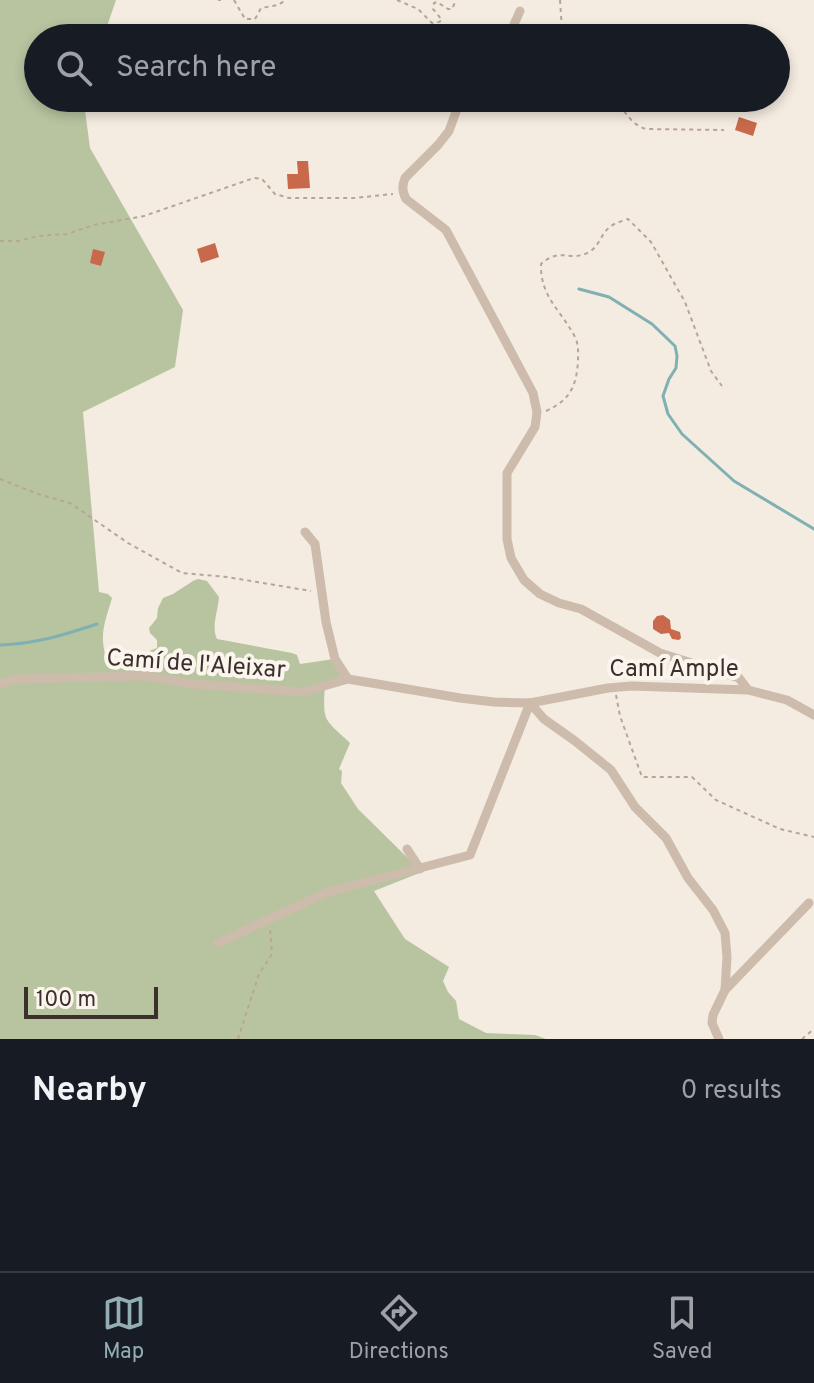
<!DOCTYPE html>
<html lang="en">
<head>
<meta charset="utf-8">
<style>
  body { margin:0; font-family:Overpass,sans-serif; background:#20242c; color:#f1f3f6 }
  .scale { position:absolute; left:24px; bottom:20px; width:134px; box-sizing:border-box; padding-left:8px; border:4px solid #3b302b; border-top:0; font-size:22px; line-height:28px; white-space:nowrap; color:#3b302b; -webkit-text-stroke:6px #fbf5ee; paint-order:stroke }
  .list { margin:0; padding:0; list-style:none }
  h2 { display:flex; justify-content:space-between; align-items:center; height:104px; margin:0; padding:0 32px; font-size:34px }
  h2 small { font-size:26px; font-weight:400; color:#9ea1a6 }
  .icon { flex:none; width:44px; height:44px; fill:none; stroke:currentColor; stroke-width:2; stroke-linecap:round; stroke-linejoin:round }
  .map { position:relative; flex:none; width:814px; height:1039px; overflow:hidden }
  .search { position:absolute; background:#171b24; box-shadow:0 4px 12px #0003; left:24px; right:24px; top:24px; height:88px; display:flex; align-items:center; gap:20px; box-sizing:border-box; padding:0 28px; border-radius:44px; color:#9ea1a6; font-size:30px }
  .sheet { height:232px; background:#171b24 }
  nav { display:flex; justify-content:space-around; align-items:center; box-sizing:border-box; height:112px; border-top:2px solid #363941; background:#171b24; font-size:22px; color:#9ea1a6 }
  nav a { display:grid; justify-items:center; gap:4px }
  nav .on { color:#92aeb2 }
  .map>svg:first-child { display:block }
  .green { fill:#b8c4a0 }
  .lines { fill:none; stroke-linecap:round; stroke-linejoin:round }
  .stream { stroke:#7fb0b2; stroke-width:3 }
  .building { fill:#c8694b }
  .path { stroke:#b9a596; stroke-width:2; stroke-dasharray:4 4; stroke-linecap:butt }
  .minor { stroke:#cdbbac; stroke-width:9 }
  .labels { text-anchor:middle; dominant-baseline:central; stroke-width:8; stroke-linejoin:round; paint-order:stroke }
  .street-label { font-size:24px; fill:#3b302b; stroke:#fbf5ee }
</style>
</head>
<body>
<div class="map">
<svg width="814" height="1039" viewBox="0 0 814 1039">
  <rect width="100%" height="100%" fill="#f4ebe1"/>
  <path class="green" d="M 0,0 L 116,0 L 103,38 L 38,38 L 38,98 L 85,98 L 84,103 L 90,148 L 183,310 L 175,367 L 83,412 L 99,592 L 108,594 L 112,598 C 103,628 98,638 110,669 L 140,664 C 144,654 147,651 157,648 L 157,640 L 150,633 L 149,628 L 157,618 L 158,608 L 163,598 L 173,594 L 193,581 L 198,579 L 207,581 L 219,597 C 218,611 211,627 217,639 L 292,653 L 297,655 L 300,664 L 334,659 L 342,673 L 340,677 L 325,683 C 323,722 322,717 350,743 L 339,769 L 342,771 L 341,783 L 358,809 L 422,872 L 374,891 L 405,939 L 449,967 L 443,981 L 448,992 L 456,1001 L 459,1019 L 486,1033 L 535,1035 L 546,1039 L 0,1039 Z"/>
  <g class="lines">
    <g class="stream">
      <polyline points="579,289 609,297 652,324 675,346 677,356 676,368 669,379 663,396 668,414 682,434 734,481 814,529"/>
      <path d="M 0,645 C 35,644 64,635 97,624"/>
    </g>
  </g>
  <g class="building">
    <polygon points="482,26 489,29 494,38 470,38 476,28"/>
    <polygon points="739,117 757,123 753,136 735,130"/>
    <polygon points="297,161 308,161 310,188 288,189 287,174 298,174"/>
    <polygon points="215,243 219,257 201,263 197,249"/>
    <polygon points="93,249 105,252 101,266 90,263"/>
    <polygon points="663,615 670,620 671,629 680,632 681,638 679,640 672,639 669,633 661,634 653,629 653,621 657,616"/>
  </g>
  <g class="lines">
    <g class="path">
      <polyline points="218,0 221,0"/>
      <polyline points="234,0 245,19 255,19 261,8 278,5 286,0"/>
      <polyline points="397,0 418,9 432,23 439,22 442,20 433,9 434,3 437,2 448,9 452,9 456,0"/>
      <polyline points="560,0 562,30 568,38"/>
      <path d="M 615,98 C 624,110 631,125 646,129 L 724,130"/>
      <polyline points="0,241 18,241 38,236 67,234 94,225 144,216 254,178 262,179 275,194 289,198 354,198 393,194"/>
      <path d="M 546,411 C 570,400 576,387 578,362 C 578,353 579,345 575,337 C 561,310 540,297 541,264 C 561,246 570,263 589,252 C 600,246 601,233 610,227 C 614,223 623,221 628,219 L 651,242 L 685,302 L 711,371 L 722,386"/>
      <polyline points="0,479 38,494 70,503 128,543 182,573 227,577 311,591"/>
      <polyline points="657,676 666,666"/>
      <polyline points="616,695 620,716 642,777 692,777 716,800 780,829 814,837"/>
      <polyline points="238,1039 259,974 272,954 270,928"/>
      <polyline points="802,1039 814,1029"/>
    </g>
    <g class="minor">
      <polyline points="508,38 520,11"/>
      <path d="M 461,98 L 449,131 L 438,145 L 405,178 C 402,186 402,191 406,199 L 446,230 L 533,393 L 537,412 L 535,427 L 507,473 L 507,539 L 511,558 L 524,580 L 540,594 L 559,603 L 581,609 L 660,653 L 739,678 L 748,690"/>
      <polyline points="305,532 315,544 326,622 335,659 348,679"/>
      <polyline points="0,684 15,679 145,676 193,684 303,692 348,679 460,698 494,702 530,703 608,688 631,686 748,690 787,700 814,715"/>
      <polyline points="530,703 544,719 575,741 611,770 635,807 666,838 688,878 713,910 725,933 727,957 725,990 713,1015 712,1023 719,1039"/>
      <polyline points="407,849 420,869"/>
      <polyline points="218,943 328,892 470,855 530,703"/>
      <polyline points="725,990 809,903"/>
    </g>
  </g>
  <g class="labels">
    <g class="street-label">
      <text transform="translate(196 665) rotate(4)">Camí de l'Aleixar</text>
      <text x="674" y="670">Camí Ample</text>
    </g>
  </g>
</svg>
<div class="scale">100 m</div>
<div class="search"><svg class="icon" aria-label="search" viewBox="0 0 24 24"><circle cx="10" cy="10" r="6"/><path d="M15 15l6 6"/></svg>Search here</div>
</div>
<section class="sheet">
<h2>Nearby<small>0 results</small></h2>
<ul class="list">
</ul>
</section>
<nav>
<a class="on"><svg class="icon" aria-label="map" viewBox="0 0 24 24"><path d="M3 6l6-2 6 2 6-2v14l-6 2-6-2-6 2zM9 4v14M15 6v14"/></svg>Map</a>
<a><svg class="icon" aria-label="directions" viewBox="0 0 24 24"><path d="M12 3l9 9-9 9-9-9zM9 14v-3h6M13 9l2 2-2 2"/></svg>Directions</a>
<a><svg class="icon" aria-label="saved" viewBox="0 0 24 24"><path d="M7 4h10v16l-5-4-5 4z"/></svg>Saved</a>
</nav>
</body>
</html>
